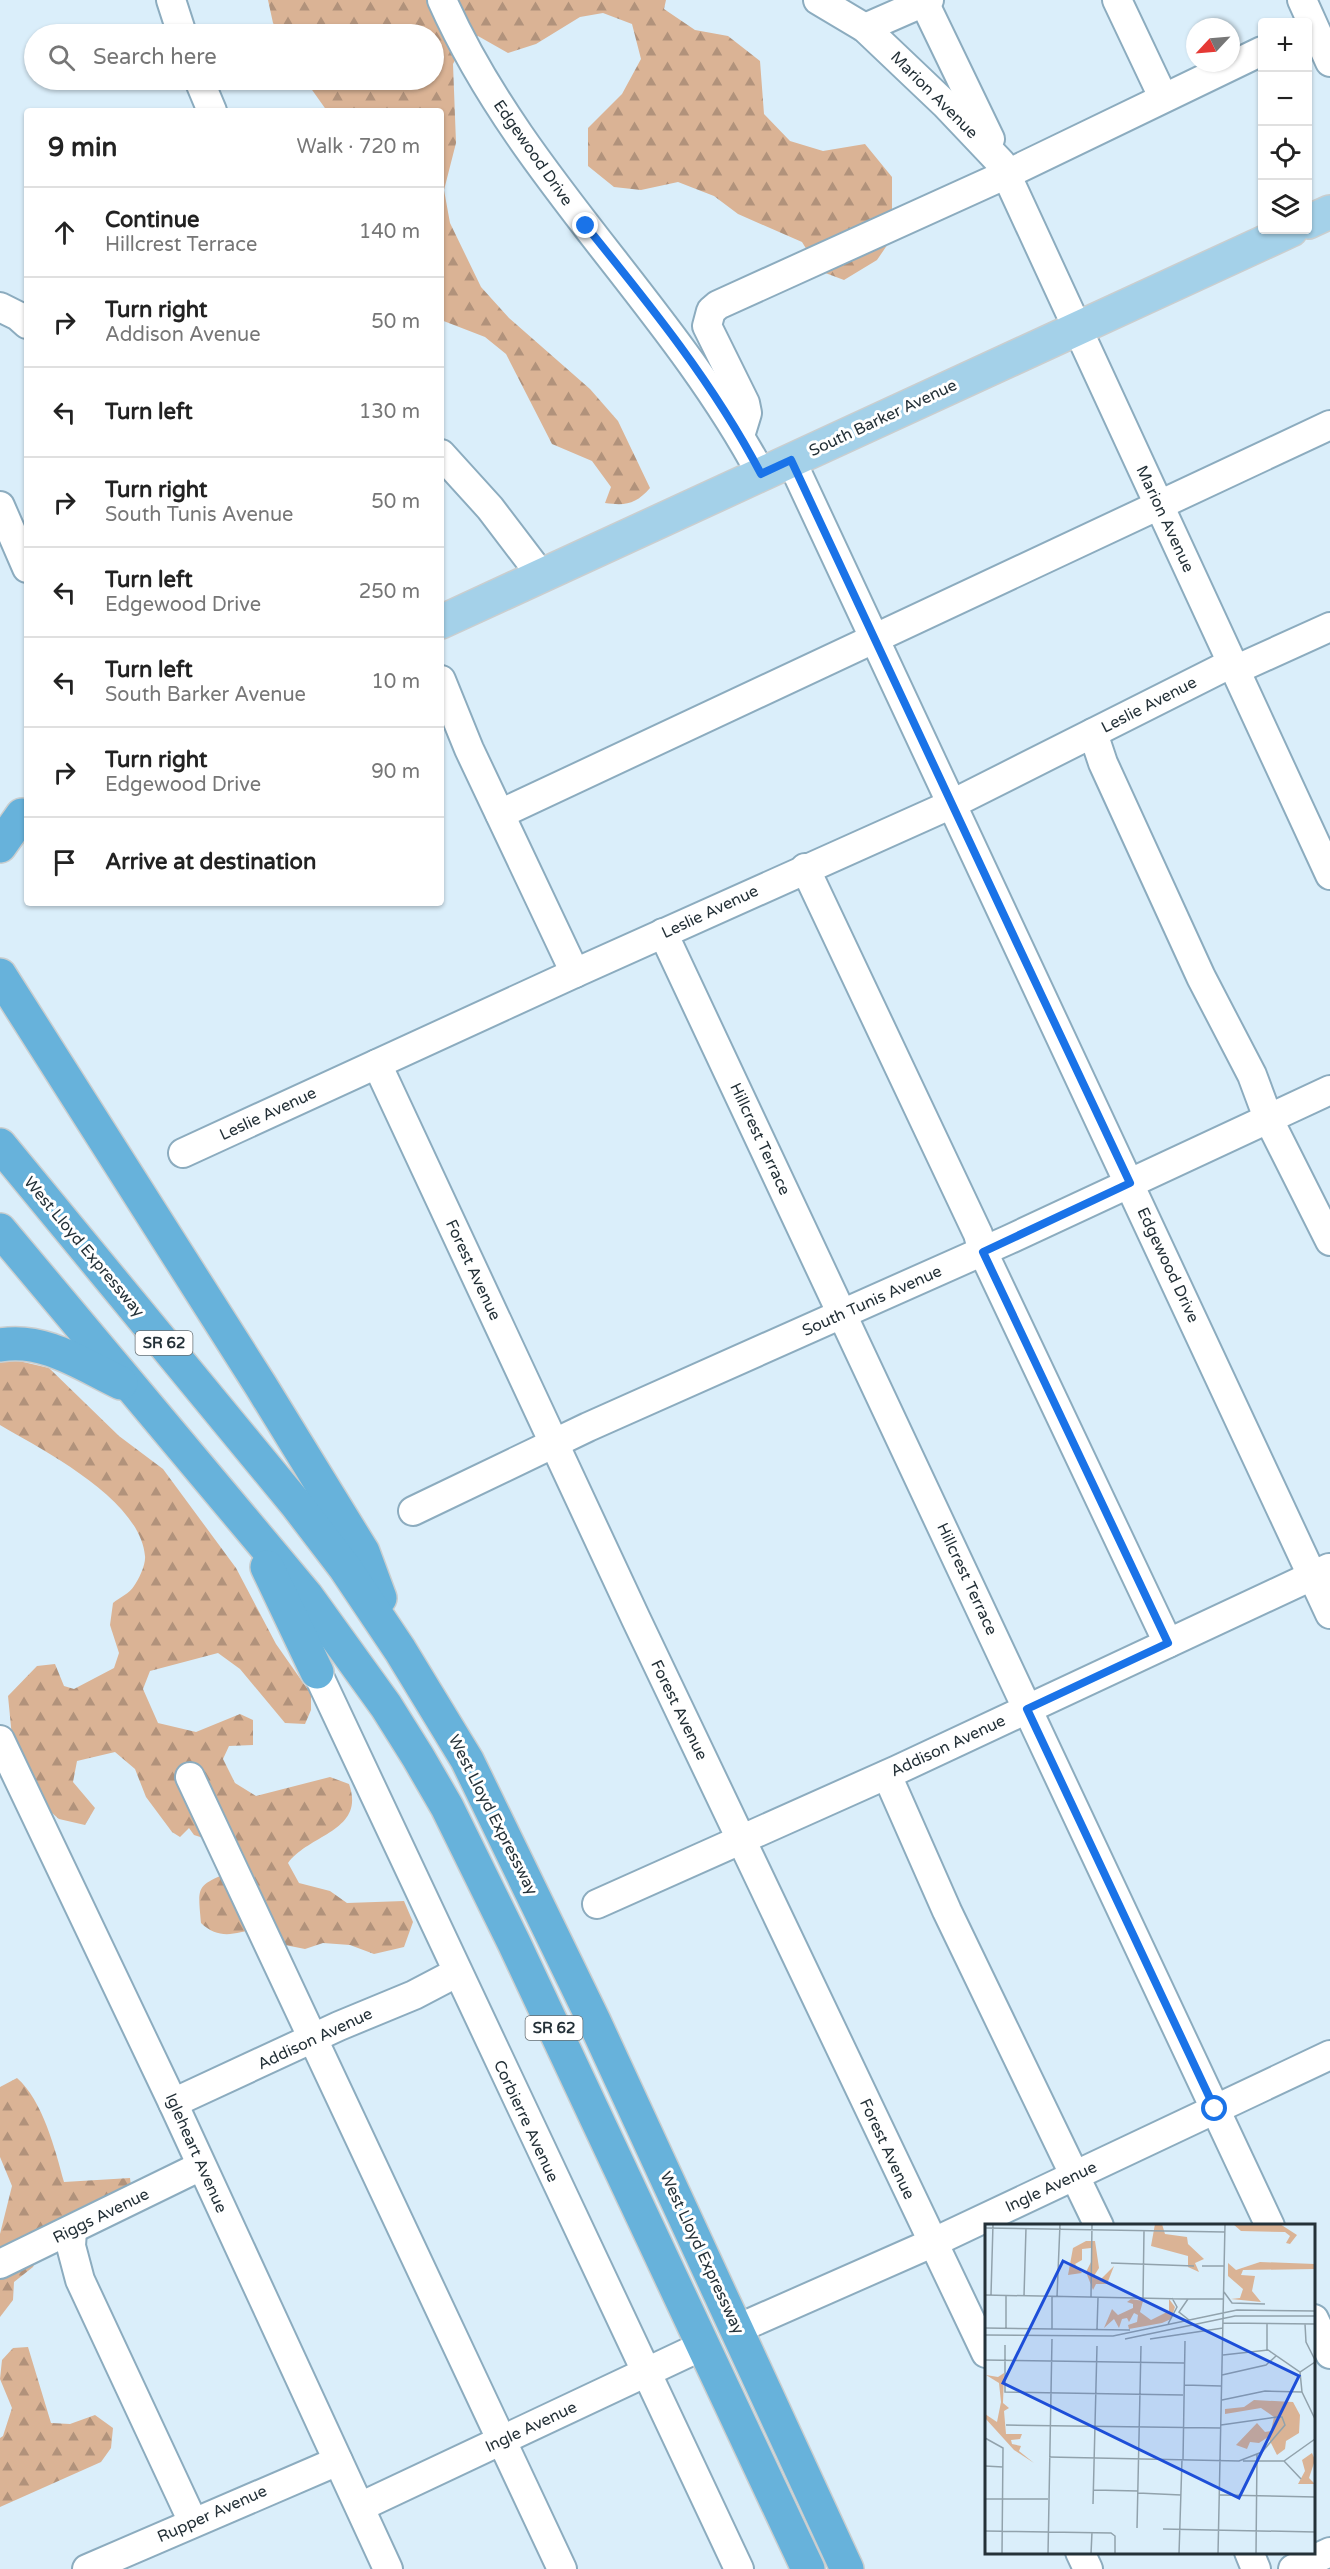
<!DOCTYPE html>
<html lang="en">
<head>
<meta charset="utf-8">
<style>
  body { margin:0; font-family:"Varela Round",sans-serif; background:#f2f2f2; color:#222 }
  .controls { position:absolute; right:18px; top:18px; display:grid; overflow:hidden; border-radius:6px; box-shadow:0 2px 4px #0004 }
  .controls button { width:54px; height:54px; display:grid; place-items:center; padding:0; border:0; border-bottom:2px solid #e0e0e0; background:#fff; color:#222; font:30px sans-serif }
  .compass { position:absolute; left:1186px; top:18px; width:54px; height:54px; border-radius:50%; background:#fff; box-shadow:0 2px 4px #0004; rotate:244deg }
  .stop { position:absolute; width:18px; height:18px; margin:-14px; border:4px solid #1a73e8; border-radius:50%; background:#fff }
  .stop.end { background:#1a73e8; border-color:#fff; box-shadow:0 2px 6px #0008 }
  .list { margin:0; padding:0; list-style:none }
  h2 { display:flex; justify-content:space-between; align-items:center; height:78px; margin:0; padding:0 24px; font-size:26px }
  h2 small { font-size:20px; font-weight:400; color:#767676 }
  .list li { display:grid; grid-template-columns:39px 1fr auto; gap:18px; align-items:center; box-sizing:border-box; height:90px; padding:0 24px; border-top:2px solid #e0e0e0 }
  .list b { display:block; font-size:22px; white-space:nowrap }
  .list p { margin:0; font-size:20px; white-space:nowrap; color:#767676 }
  .list em { font-size:20px; font-style:normal; color:#767676 }
  .icon { flex:none; width:33px; height:33px; fill:none; stroke:currentColor; stroke-width:2; stroke-linecap:round; stroke-linejoin:round }
  .map { position:relative; flex:none; width:1330px; height:2569px; overflow:hidden }
  .search { position:absolute; background:#fff; box-shadow:0 2px 4px #0004; left:24px; top:24px; width:420px; height:66px; display:flex; align-items:center; gap:15px; box-sizing:border-box; padding:0 21px; border-radius:33px; color:#767676; font-size:22px }
  .panel { position:absolute; background:#fff; box-shadow:0 2px 4px #0004; left:24px; top:108px; width:420px; height:798px; border-radius:6px }
  .map>svg:first-child { display:block }
  .forest { fill:url(#forest-firs) }
  .lines { fill:none; stroke-linecap:round; stroke-linejoin:round }
  .minor-casing { stroke:#8cacbf; stroke-width:32 }
  .major-casing { stroke:#cacecf; stroke-width:36 }
  .highway-casing { stroke:#cacecf; stroke-width:36 }
  .minor { stroke:#fff; stroke-width:28 }
  .major { stroke:#a4d1e9; stroke-width:33 }
  .highway { stroke:#67b2db; stroke-width:33 }
  .route { stroke:#1a73e8; stroke-width:8 }
  .labels { text-anchor:middle; dominant-baseline:central; stroke-width:6; stroke-linejoin:round; paint-order:stroke }
  .shield { fill:#fff; stroke:#666f74; stroke-width:1.5 }
  .shield-label { font-size:15px; font-weight:bold; fill:#243138 }
  .street-label { font-size:16px; fill:#243138; stroke:#fff }
  .inset-road { fill:none; stroke:#91a2ac; stroke-width:1.5 }
  .view { fill:#1d4ed8; fill-opacity:0.15; stroke:#1d4ed8; stroke-width:3 }
  .inset-edge { fill:none; stroke:#243138; stroke-width:3 }
</style>
</head>
<body>
<div class="map">
<svg width="1330" height="2569" viewBox="0 0 1330 2569">
  <defs>
    <pattern id="forest-firs" width="22" height="20" patternUnits="userSpaceOnUse" patternTransform="scale(1.5)"><rect width="22" height="20" fill="#dab395"/><path d="M5 1l3.5 6h-7zM16 11l3.5 6h-7z" fill="#b1927b"/></pattern>
  </defs>
  <rect width="100%" height="100%" fill="#daeefa"/>
  <g class="forest">
    <path d="M 268,0 L 666,0 L 664,9 L 695,30 L 728,36 L 760,61 L 764,114 L 790,141 L 823,151 L 865,144 L 892,177 L 892,238 L 877,260 L 844,280 L 820,271 L 802,242 L 738,214 L 714,196 L 678,182 L 641,190 L 614,187 L 588,166 L 588,128 L 622,94 L 641,59 L 632,24 L 603,13 L 580,17 L 536,44 L 508,53 L 478,36 L 464,43 L 453,64 L 456,143 L 444,190 L 450,223 L 481,287 L 509,318 L 590,389 L 618,421 L 650,488 C 636,504 626,506 605,503 L 611,487 L 592,461 L 552,444 L 506,354 L 485,337 L 441,320 L 441,111 L 327,111 L 305,80 L 434,80 L 434,34 L 280,34 L 273,23 Z"/>
    <path d="M 6,1358 L 49,1368 L 119,1436 L 163,1469 L 236,1568 L 276,1644 L 311,1694 L 311,1710 L 305,1724 L 285,1723 L 240,1669 L 218,1653 L 150,1671 L 143,1689 L 158,1723 L 196,1732 L 240,1714 L 253,1720 L 253,1745 L 229,1746 L 223,1759 L 235,1783 L 256,1796 L 330,1777 L 349,1784 C 366,1831 309,1834 288,1863 L 299,1883 L 330,1891 L 347,1903 L 404,1901 L 413,1922 L 404,1947 L 374,1954 L 350,1945 L 323,1943 L 305,1949 L 280,1944 L 263,1927 C 238,1932 221,1942 201,1923 C 198,1887 195,1886 230,1872 L 237,1849 L 194,1835 L 189,1828 L 180,1837 L 172,1832 L 146,1797 L 135,1769 L 115,1752 L 77,1761 L 73,1782 L 95,1808 L 85,1825 L 59,1819 L 45,1807 L 12,1737 L 8,1696 L 37,1666 L 55,1664 L 64,1686 L 74,1689 L 114,1668 L 119,1653 L 110,1625 L 113,1603 C 119,1598 130,1593 134,1586 C 139,1579 146,1564 145,1556 C 140,1499 44,1451 0,1425 L 0,1360 Z"/>
    <path d="M 17,2078 C 43,2101 55,2149 64,2182 L 130,2178 L 132,2194 L 53,2224 L 33,2267 L 14,2282 L 13,2300 L 0,2317 L 0,2234 L 12,2186 L 0,2157 L 0,2087 Z"/>
    <polygon points="28,2347 51,2423 70,2424 95,2415 113,2428 111,2448 101,2462 0,2507 0,2438 3,2436 12,2408 0,2379 2,2360 13,2348"/>
  </g>
  <g class="lines">
    <g class="minor-casing">
      <g id="minor">
        <polyline points="171,0 182,34"/>
        <path d="M 442,0 C 520,176 671,305 761,474"/>
        <polyline points="818,0 865,28 946,105 1001,163 1330,875"/>
        <polyline points="923,0 990,139"/>
        <polyline points="1117,0 1163,97"/>
        <polyline points="1302,0 1330,62"/>
        <polyline points="865,28 929,0"/>
        <polyline points="199,80 212,111"/>
        <polyline points="0,307 18,316 27,324"/>
        <polyline points="740,436 747,413 745,403 707,326 711,311 718,305 1007,174 1262,51"/>
        <polyline points="441,454 490,508 541,575"/>
        <polyline points="791,460 1330,1614"/>
        <polyline points="0,506 27,568"/>
        <polyline points="1235,670 1330,627"/>
        <polyline points="441,680 469,749 575,973"/>
        <polyline points="1093,733 1103,763 1201,977 1252,1075 1268,1118 1330,1241"/>
        <polyline points="500,814 1330,425"/>
        <polyline points="805,868 978,1234 983,1252 1168,1643"/>
        <polyline points="663,933 1270,2226"/>
        <polyline points="377,1064 636,1619 986,2353"/>
        <polyline points="183,1153 575,973 952,804 1232,663"/>
        <polyline points="413,1511 588,1427 1008,1240 1330,1090"/>
        <polyline points="317,1672 739,2569"/>
        <polyline points="0,1740 173,2103 388,2569"/>
        <polyline points="887,1775 947,1911 1099,2226"/>
        <polyline points="190,1777 562,2569"/>
        <polyline points="597,1904 897,1770 1329,1568"/>
        <polyline points="173,2103 339,2026 414,1995 456,1973"/>
        <polyline points="72,2230 71,2246 80,2280 193,2522"/>
        <polyline points="0,2264 201,2166"/>
        <polyline points="1314,2319 1330,2354"/>
        <polyline points="737,2329 932,2243 1330,2055"/>
        <polyline points="360,2507 702,2346"/>
        <polyline points="1080,2552 1088,2569"/>
        <polyline points="1249,2552 1256,2569"/>
        <polyline points="87,2569 338,2461"/>
        <polyline points="1293,2569 1330,2552"/>
      </g>
    </g>
    <g class="major-casing">
      <g id="major">
        <polyline points="1308,222 1330,212"/>
        <polyline points="441,622 1291,230"/>
      </g>
    </g>
    <g class="highway-casing">
      <g id="highway">
        <polyline points="0,846 22,815"/>
        <polyline points="0,975 261,1386 363,1552 380,1598"/>
        <polyline points="0,1145 296,1504 345,1568 400,1650 467,1760 594,2021 847,2569"/>
        <polyline points="0,1230 306,1595 386,1706 418,1757 447,1807 514,1943 808,2569"/>
        <path d="M 0,1345 C 44,1337 83,1365 121,1383"/>
        <polyline points="267,1567 317,1672"/>
      </g>
    </g>
    <use href="#minor" class="minor"/>
    <use href="#major" class="major"/>
    <use href="#highway" class="highway"/>
  </g>
  <g class="lines">
    <path class="route" d="M 586,226 C 650,305 714,384 761,474 L 791,460 C 902,702 1017,942 1130,1183 L 983,1252 L 1168,1643 L 1027,1709 L 1215,2109"/>
  </g>
  <g class="labels">
    <g class="shield">
      <rect x="135.5" y="1331" width="57" height="24" rx="4.5"/>
      <rect x="525.5" y="2016" width="57" height="24" rx="4.5"/>
    </g>
    <g class="shield-label">
      <text x="164" y="1343">SR 62</text>
      <text x="554" y="2028">SR 62</text>
    </g>
    <g class="street-label">
      <text transform="translate(934 95) rotate(45)">Marion Avenue</text>
      <text transform="translate(533 153) rotate(55)">Edgewood Drive</text>
      <text transform="translate(883 418) rotate(-25)">South Barker Avenue</text>
      <text transform="translate(1165 519) rotate(65)">Marion Avenue</text>
      <text transform="translate(1149 705) rotate(-27)">Leslie Avenue</text>
      <text transform="translate(710 912) rotate(-25)">Leslie Avenue</text>
      <text transform="translate(268 1114) rotate(-25)">Leslie Avenue</text>
      <text transform="translate(760 1139) rotate(65)">Hillcrest Terrace</text>
      <text transform="translate(84 1247) rotate(50)">West Lloyd Expressway</text>
      <text transform="translate(1168 1265) rotate(65)">Edgewood Drive</text>
      <text transform="translate(473 1270) rotate(65)">Forest Avenue</text>
      <text transform="translate(872 1301) rotate(-24)">South Tunis Avenue</text>
      <text transform="translate(967 1579) rotate(65)">Hillcrest Terrace</text>
      <text transform="translate(679 1710) rotate(64)">Forest Avenue</text>
      <text transform="translate(948 1746) rotate(-25)">Addison Avenue</text>
      <text transform="translate(493 1815) rotate(63)">West Lloyd Expressway</text>
      <text transform="translate(315 2039) rotate(-25)">Addison Avenue</text>
      <text transform="translate(526 2121) rotate(65)">Corbierre Avenue</text>
      <text transform="translate(887 2149) rotate(65)">Forest Avenue</text>
      <text transform="translate(196 2153) rotate(66)">Igleheart Avenue</text>
      <text transform="translate(1051 2187) rotate(-25)">Ingle Avenue</text>
      <text transform="translate(101 2216) rotate(-26)">Riggs Avenue</text>
      <text transform="translate(702 2253) rotate(65)">West Lloyd Expressway</text>
      <text transform="translate(531 2427) rotate(-25)">Ingle Avenue</text>
      <text transform="translate(212 2514) rotate(-24)">Rupper Avenue</text>
    </g>
  </g>
  <g transform="translate(985 2224)">
    <rect width="330" height="330" fill="#daeefa"/>
    <path d="M 170,0 L 177,0 L 180,10 L 202,13 L 203,20 L 219,35 L 210,39 L 214,48 L 203,43 L 203,32 L 166,22 ZM 248,0 L 295,0 L 312,11 L 305,20 L 301,19 L 305,12 L 300,8 L 256,7 ZM 101,17 L 110,17 L 114,44 L 109,52 L 116,55 L 129,42 L 122,60 L 111,60 L 108,66 L 101,48 L 107,36 L 106,24 L 97,25 L 97,36 L 90,40 L 97,49 L 83,51 L 88,24 ZM 275,38 L 330,40 L 330,45 L 258,46 L 256,51 L 270,52 L 267,67 L 276,78 L 246,75 L 255,74 L 258,65 L 243,52 L 243,39 L 251,46 ZM 146,75 L 158,77 L 155,88 L 166,96 L 184,87 L 184,75 L 190,83 L 186,95 L 177,99 L 144,105 L 143,101 L 152,98 L 153,91 L 149,89 L 144,98 L 142,94 L 137,95 L 134,104 L 129,95 L 119,104 L 127,85 L 133,91 L 148,84 L 148,80 L 142,78 ZM 19,149 L 18,179 L 24,184 L 19,187 L 21,210 L 37,210 L 35,215 L 26,216 L 27,220 L 36,222 L 34,227 L 49,239 L 29,226 L 0,194 L 0,190 L 12,198 L 16,178 L 14,159 L 1,151 L 13,153 ZM 269,176 L 308,178 L 315,191 L 314,209 L 301,217 L 300,225 L 292,231 L 283,213 L 274,219 L 265,218 L 262,225 L 251,221 L 272,199 L 280,208 L 286,207 L 289,193 L 276,184 L 240,190 L 240,185 L 259,183 ZM 327,229 L 330,236 L 324,254 L 330,260 L 313,260 L 320,247 L 317,236 Z" fill="#dab395"/>
    <path class="inset-road" d="M 0,4 L 240,8M 126,39 L 209,42M 217,42 L 239,42M 239,68 L 247,79 L 280,80M 0,71 L 199,75M 6,71 L 8,0M 39,72 L 41,4M 72,73 L 75,0M 106,73 L 107,0M 158,74 L 159,7M 199,75 L 239,75M 203,75 L 194,88 L 204,96M 238,99 L 330,100M 282,99 L 282,126M 183,100 L 192,83 L 187,74M 320,100 L 321,118 L 330,136M 0,104 L 145,106M 21,104 L 21,72M 67,105 L 67,73M 112,105 L 113,74M 0,111 L 128,112 L 252,86 L 330,87M 140,115 L 250,92 L 330,92M 165,115 L 238,104M 20,121 L 20,168 L 198,171M 238,131 L 283,126 L 315,148 L 330,138M 0,136 L 199,139M 315,148 L 317,168 L 330,195M 237,151 L 281,141 L 291,132M 199,161 L 236,162M 237,176 L 280,167 L 317,168M 21,201 L 236,204M 0,214 L 18,224 L 17,330M 64,233 L 254,237 L 277,228 L 300,201 L 297,193 L 292,193 L 236,201M 198,236 L 200,117M 258,237 L 299,237 L 330,215M 299,237 L 316,255M 0,242 L 18,243M 109,266 L 153,267M 153,269 L 196,271M 235,271 L 330,273M 0,275 L 63,275M 108,280 L 112,122M 152,304 L 156,122M 178,305 L 330,308M 0,307 L 126,309 L 130,312 L 130,330M 63,330 L 67,115M 106,330 L 107,308M 194,330 L 197,235M 233,330 L 240,0M 271,330 L 272,230"/>
    <path class="view" d="M 78,37 L 314,152 L 254,274 L 18,159 Z"/>
    <rect width="330" height="330" class="inset-edge"/>
  </g>
</svg>
<div class="controls">
<button>+</button>
<button>−</button>
<button><svg class="icon" aria-label="locate" viewBox="0 0 24 24"><circle cx="12" cy="12" r="6"/><path d="M12 2v4M12 18v4M2 12h4M18 12h4"/></svg></button>
<button><svg class="icon" aria-label="layers" viewBox="0 0 24 24"><path d="M12 4l9 5-9 5-9-5zM3 14l9 5 9-5"/></svg></button>
</div>
<svg class="compass" viewBox="-18 -18 36 36"><path d="M0-13l5 13h-10z" fill="#e53935"/><path d="M0 13l5-13h-10z" fill="#767676"/></svg>
<div class="stop" style="left:1215px;top:2109px"></div>
<div class="stop end" style="left:586px;top:226px"></div>
<div class="search"><svg class="icon" aria-label="search" viewBox="0 0 24 24"><circle cx="10" cy="10" r="6"/><path d="M15 15l6 6"/></svg>Search here</div>
<section class="panel">
<h2>9 min<small>Walk · 720 m</small></h2>
<ul class="list">
<li><svg class="icon" aria-label="ahead" viewBox="0 0 24 24"><path d="M12 20V5M6 11l6-6 6 6"/></svg><div><b>Continue</b><p>Hillcrest Terrace</p></div><em>140 m</em></li>
<li><svg class="icon" aria-label="right" viewBox="0 0 24 24"><path d="M7 20v-9h11M14 6l5 5-5 5"/></svg><div><b>Turn right</b><p>Addison Avenue</p></div><em>50 m</em></li>
<li><svg class="icon" aria-label="left" viewBox="0 0 24 24"><path d="M17 20v-9H6M10 6l-5 5 5 5"/></svg><div><b>Turn left</b></div><em>130 m</em></li>
<li><svg class="icon" aria-label="right" viewBox="0 0 24 24"><path d="M7 20v-9h11M14 6l5 5-5 5"/></svg><div><b>Turn right</b><p>South Tunis Avenue</p></div><em>50 m</em></li>
<li><svg class="icon" aria-label="left" viewBox="0 0 24 24"><path d="M17 20v-9H6M10 6l-5 5 5 5"/></svg><div><b>Turn left</b><p>Edgewood Drive</p></div><em>250 m</em></li>
<li><svg class="icon" aria-label="left" viewBox="0 0 24 24"><path d="M17 20v-9H6M10 6l-5 5 5 5"/></svg><div><b>Turn left</b><p>South Barker Avenue</p></div><em>10 m</em></li>
<li><svg class="icon" aria-label="right" viewBox="0 0 24 24"><path d="M7 20v-9h11M14 6l5 5-5 5"/></svg><div><b>Turn right</b><p>Edgewood Drive</p></div><em>90 m</em></li>
<li><svg class="icon" aria-label="arrive" viewBox="0 0 24 24"><path d="M6 21V4h12l-3 4 3 4H6"/></svg><div><b>Arrive at destination</b></div></li>
</ul>
</section>
</div>
</body>
</html>
